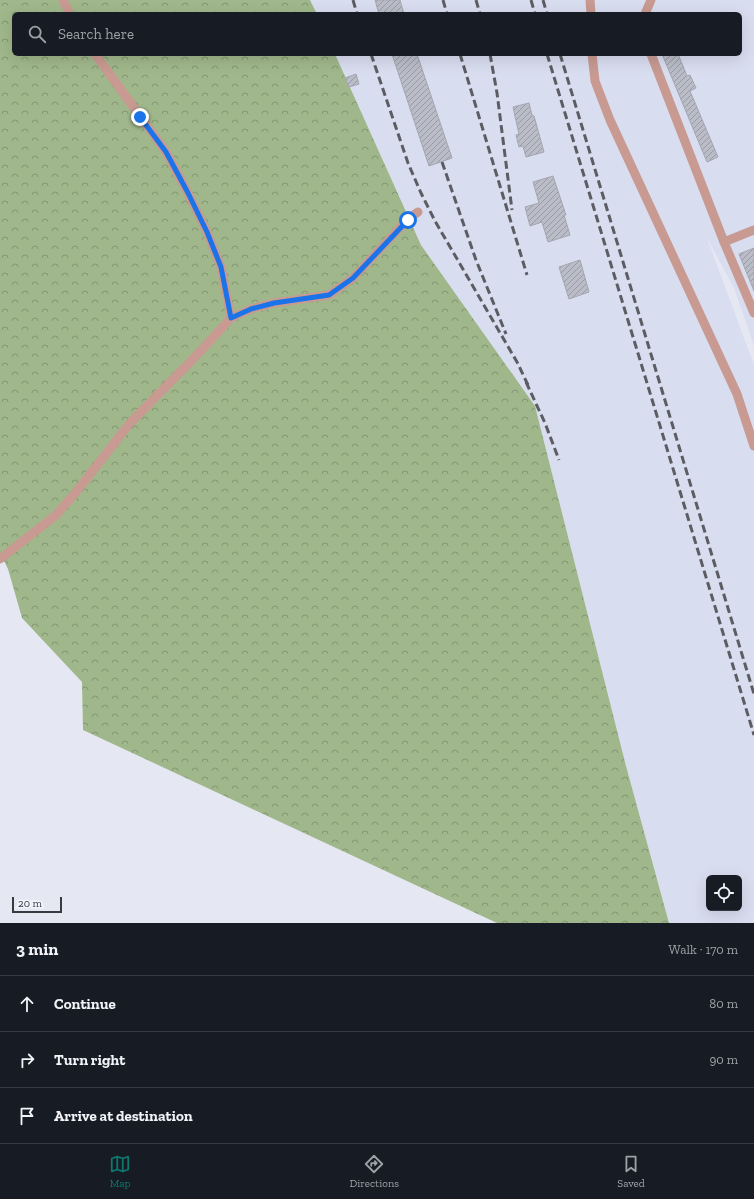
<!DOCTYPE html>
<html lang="en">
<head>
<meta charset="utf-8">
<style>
  body { margin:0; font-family:"Zilla Slab",serif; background:#20242c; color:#f1f3f6 }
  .controls { position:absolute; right:12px; bottom:12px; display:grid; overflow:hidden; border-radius:6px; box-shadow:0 4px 16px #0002 }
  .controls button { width:36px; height:36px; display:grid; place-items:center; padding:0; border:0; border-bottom:1px solid #363941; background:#171b24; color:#f1f3f6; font:20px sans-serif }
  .scale { position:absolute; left:12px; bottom:10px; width:50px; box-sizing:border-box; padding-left:4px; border:2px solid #393a3f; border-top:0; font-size:11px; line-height:14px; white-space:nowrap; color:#393a3f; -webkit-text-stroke:3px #f3f5fe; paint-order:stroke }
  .stop { position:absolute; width:12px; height:12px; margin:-9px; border:3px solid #1a73e8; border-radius:50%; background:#fff }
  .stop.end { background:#1a73e8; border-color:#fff; box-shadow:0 1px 4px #0008 }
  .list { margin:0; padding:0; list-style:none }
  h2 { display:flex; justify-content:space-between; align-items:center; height:52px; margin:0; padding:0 16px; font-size:17px }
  h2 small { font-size:13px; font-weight:400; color:#9ea1a6 }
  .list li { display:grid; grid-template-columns:26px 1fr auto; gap:12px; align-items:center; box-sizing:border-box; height:56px; padding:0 16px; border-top:1px solid #363941 }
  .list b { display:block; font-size:15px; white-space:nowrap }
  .list em { font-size:13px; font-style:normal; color:#9ea1a6 }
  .icon { flex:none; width:22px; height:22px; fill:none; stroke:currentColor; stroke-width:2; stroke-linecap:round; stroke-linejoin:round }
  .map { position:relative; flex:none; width:754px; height:923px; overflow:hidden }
  .search { position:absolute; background:#171b24; box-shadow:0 4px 16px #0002; left:12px; right:12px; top:12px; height:44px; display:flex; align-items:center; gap:10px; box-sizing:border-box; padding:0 14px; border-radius:6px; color:#9ea1a6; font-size:15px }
  .sheet { height:220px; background:#171b24 }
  nav { display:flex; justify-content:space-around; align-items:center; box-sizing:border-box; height:56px; border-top:1px solid #363941; background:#171b24; font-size:11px; color:#9ea1a6 }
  nav a { display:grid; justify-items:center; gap:2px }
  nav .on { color:#0f766e }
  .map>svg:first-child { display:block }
  .built { fill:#d9ddf0; fill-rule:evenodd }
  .forest { fill:url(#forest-crowns) }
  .building { fill:url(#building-hatch); stroke:#a3a6b0 }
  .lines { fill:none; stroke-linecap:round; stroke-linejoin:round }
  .lane { stroke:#c89a91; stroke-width:9 }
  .rail { stroke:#5c5d63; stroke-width:3; stroke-dasharray:8 4; stroke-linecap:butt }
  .route { stroke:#1a73e8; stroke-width:5 }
</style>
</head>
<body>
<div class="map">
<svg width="754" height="923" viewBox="0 0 754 923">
  <defs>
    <pattern id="forest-crowns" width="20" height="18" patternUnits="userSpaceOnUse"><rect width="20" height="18" fill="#a0b78b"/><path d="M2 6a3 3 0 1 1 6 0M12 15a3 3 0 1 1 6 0" fill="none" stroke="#839673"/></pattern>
    <pattern id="building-hatch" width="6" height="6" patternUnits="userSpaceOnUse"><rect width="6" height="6" fill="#babdc8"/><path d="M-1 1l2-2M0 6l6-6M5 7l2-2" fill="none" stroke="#989ba4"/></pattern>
  </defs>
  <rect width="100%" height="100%" fill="#e5e8f3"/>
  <path class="built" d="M 310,0 L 754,0 L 754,346 L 734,288 L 707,238 L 754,365 L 754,923 L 669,923 L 626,766 L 535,406 L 421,245 L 335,54 L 740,54 L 740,14 L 317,14 ZM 709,878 L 739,878 L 739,908 L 709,908 Z"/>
  <polygon class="forest" points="0,0 310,0 317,14 14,14 14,54 335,54 421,245 535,406 626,766 669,923 497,923 83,730 82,682 22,618 8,569 0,553"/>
  <g class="building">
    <polygon points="375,0 400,0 404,14 379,14"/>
    <polygon points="392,54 417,54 452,158 429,166"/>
    <polygon points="662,54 678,54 687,76 690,75 696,88 690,91 718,157 707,162"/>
    <polygon points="356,74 359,84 349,87 345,78"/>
    <polygon points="529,103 532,115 534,116 544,152 526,157 523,146 519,147 516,135 519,134 513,107"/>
    <polygon points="553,176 566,215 564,215 570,235 548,242 542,222 530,226 525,207 539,203 533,182"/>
    <polygon points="754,248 754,291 739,254"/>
    <polygon points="580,260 589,292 569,299 559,267"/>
  </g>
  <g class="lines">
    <g class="lane">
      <polyline points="63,0 70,14"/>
      <polyline points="590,0 591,14"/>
      <polyline points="645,14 651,0"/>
      <polyline points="95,54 166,152 188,193 207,232 221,267 231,318"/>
      <polyline points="592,54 595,81 610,120 737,394 754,446"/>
      <polyline points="651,54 724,242 754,313"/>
      <polyline points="724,242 754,230"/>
      <polyline points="0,559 56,515 76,492 130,423 194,358 231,318 251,309 274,303 329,295 353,278 408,219 418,212"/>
    </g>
    <g class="rail">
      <polyline points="353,0 357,14"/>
      <polyline points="443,0 447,14"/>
      <polyline points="476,0 480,14"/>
      <polyline points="531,0 535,14"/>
      <polyline points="543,0 547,14"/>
      <polyline points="371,54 408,163 421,193 435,221 517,362 528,385"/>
      <polyline points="460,54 527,275"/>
      <polyline points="490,54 497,93 512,210"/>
      <polyline points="547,54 754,735"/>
      <polyline points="560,54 754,694"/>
      <polyline points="442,162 476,260 506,334"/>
      <polyline points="526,382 545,423 559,460"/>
    </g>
  </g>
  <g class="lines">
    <polyline class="route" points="140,117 166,152 188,193 207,232 221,267 231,318 251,309 274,303 329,295 353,278 408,220"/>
  </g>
</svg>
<div class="controls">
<button><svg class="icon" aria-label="locate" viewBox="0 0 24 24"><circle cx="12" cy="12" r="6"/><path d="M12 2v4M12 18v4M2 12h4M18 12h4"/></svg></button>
</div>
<div class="scale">20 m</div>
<div class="stop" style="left:408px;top:220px"></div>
<div class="stop end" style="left:140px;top:117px"></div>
<div class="search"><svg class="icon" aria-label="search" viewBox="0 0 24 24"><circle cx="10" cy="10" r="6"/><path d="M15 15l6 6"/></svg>Search here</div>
</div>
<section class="sheet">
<h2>3 min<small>Walk · 170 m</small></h2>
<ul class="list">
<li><svg class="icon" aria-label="ahead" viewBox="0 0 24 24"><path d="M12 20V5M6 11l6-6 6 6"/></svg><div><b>Continue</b></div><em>80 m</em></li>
<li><svg class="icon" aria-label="right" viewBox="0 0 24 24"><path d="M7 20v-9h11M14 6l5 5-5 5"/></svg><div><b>Turn right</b></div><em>90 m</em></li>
<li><svg class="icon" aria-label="arrive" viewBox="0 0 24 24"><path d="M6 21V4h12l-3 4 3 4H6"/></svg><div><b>Arrive at destination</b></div></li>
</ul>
</section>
<nav>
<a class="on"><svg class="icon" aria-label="map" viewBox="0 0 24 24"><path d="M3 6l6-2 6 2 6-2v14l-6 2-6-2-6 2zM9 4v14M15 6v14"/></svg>Map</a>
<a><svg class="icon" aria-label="directions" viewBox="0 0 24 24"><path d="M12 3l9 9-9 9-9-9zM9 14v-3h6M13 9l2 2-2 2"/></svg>Directions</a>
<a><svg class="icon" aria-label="saved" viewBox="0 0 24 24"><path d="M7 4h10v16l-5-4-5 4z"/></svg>Saved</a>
</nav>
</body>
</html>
